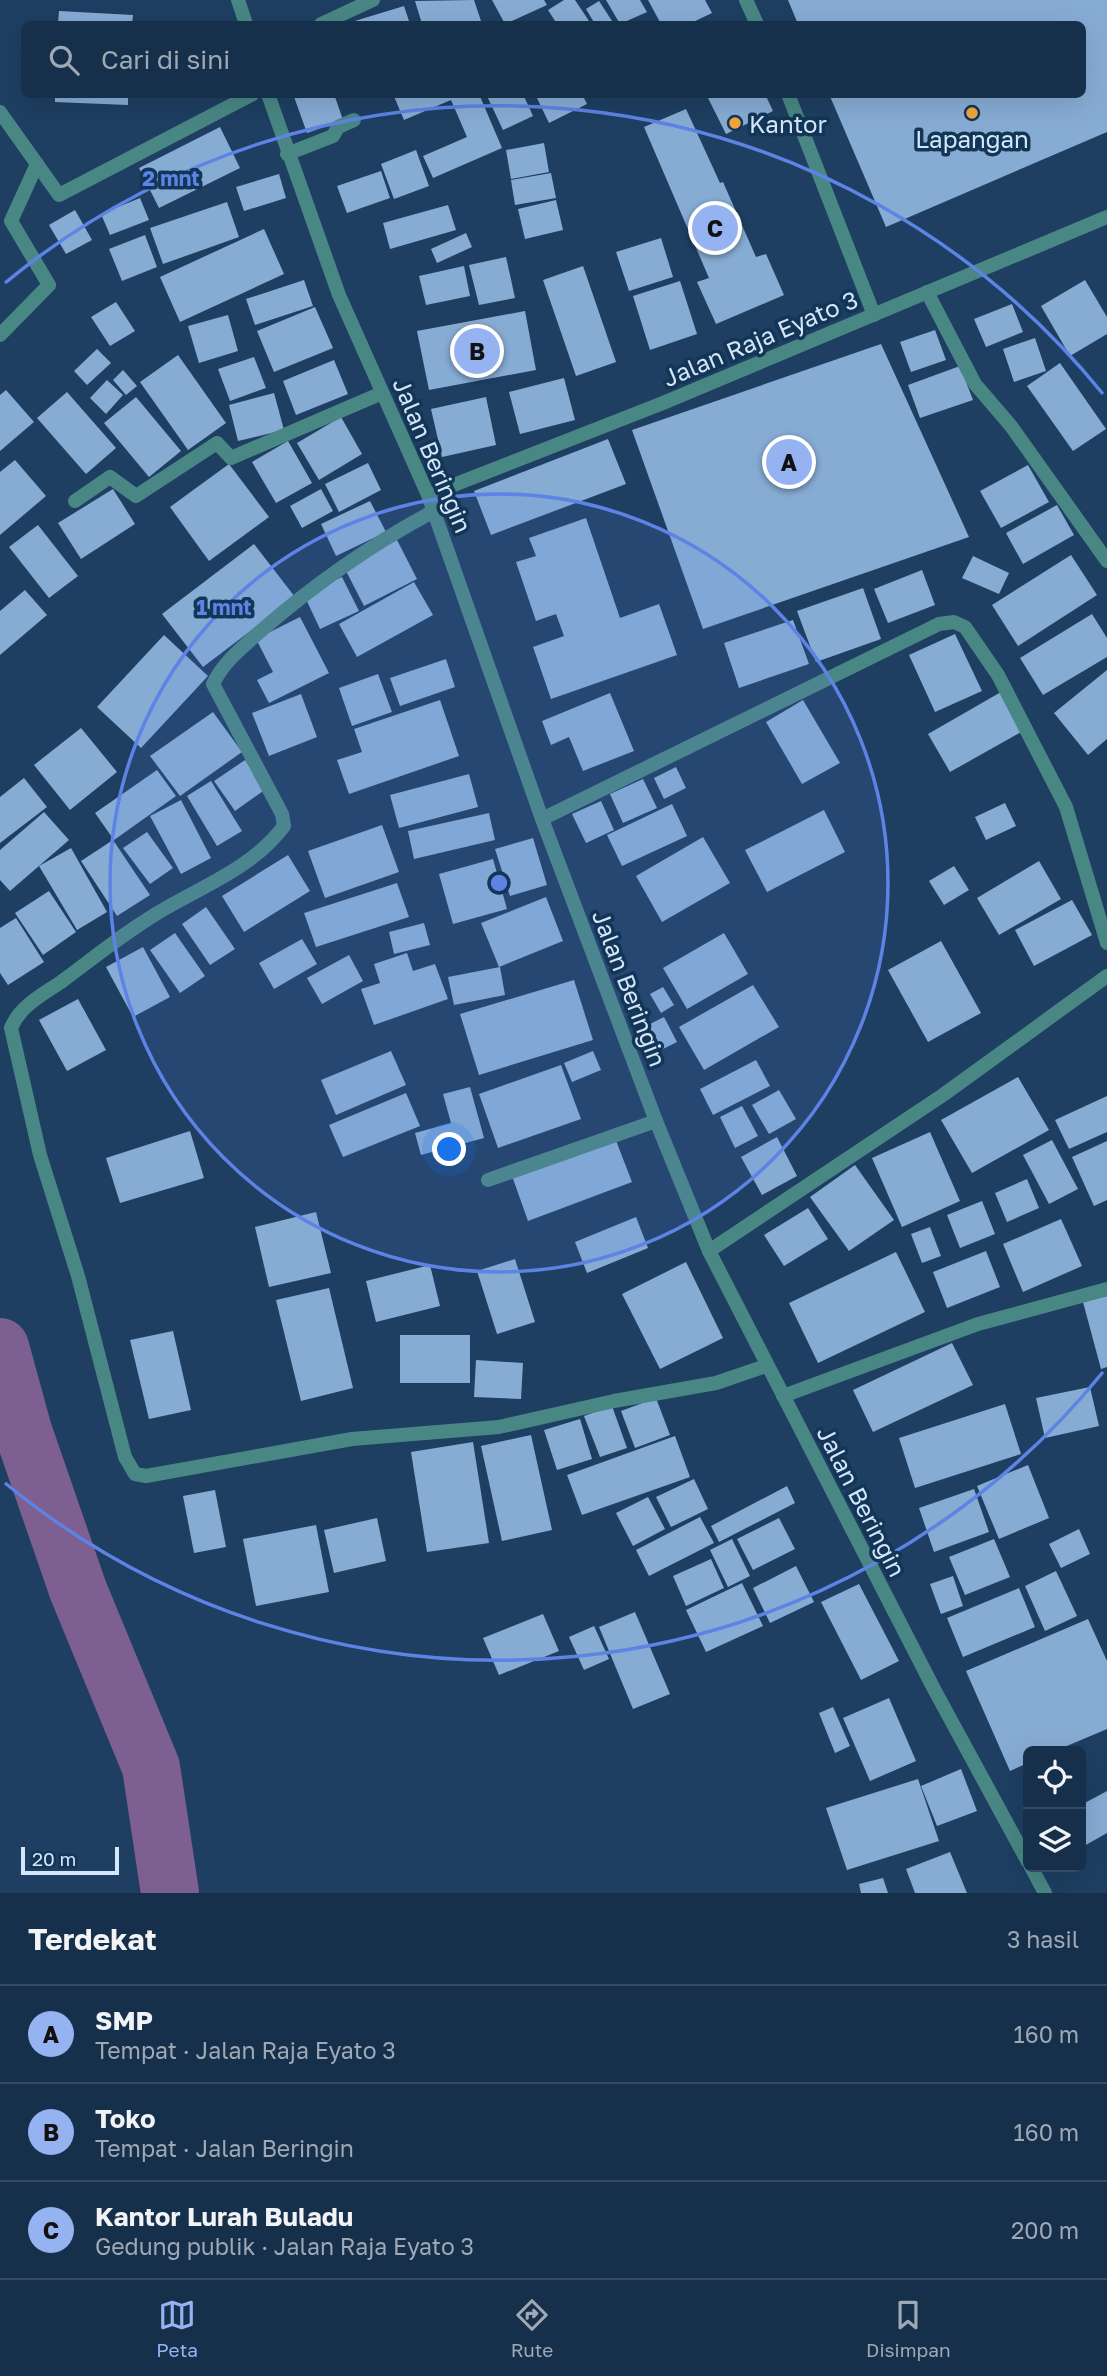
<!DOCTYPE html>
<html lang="id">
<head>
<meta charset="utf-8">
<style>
  body { margin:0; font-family:"Golos Text",sans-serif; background:#233b54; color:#f1f3f6 }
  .controls { position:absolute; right:21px; bottom:21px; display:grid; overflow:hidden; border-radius:10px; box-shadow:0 7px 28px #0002 }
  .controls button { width:63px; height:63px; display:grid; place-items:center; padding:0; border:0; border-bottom:2px solid #354a62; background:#162f4a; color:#f1f3f6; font:35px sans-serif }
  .scale { position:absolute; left:21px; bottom:18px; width:98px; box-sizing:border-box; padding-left:7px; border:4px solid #d3e6fb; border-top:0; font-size:19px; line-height:24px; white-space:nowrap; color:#d3e6fb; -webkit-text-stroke:5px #133556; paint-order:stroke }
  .you { position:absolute; left:450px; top:1150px; width:24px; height:24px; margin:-18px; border:5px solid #fff; border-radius:50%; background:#1a73e8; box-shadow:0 0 0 10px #1a73e833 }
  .badge { display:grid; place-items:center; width:46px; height:46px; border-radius:50%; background:#95b2f1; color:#111; font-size:23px; font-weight:700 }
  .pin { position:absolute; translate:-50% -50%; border:4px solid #fff; box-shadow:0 2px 7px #0006 }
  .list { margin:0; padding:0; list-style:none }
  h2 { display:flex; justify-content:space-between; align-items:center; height:91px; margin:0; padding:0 28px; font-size:30px }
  h2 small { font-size:23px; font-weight:400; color:#9ea9b5 }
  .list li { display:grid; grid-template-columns:46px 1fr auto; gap:21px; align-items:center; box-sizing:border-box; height:98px; padding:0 28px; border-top:2px solid #354a62 }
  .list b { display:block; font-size:26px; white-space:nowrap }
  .list p { margin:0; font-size:23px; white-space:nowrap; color:#9ea9b5 }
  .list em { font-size:23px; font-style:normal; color:#9ea9b5 }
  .icon { flex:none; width:38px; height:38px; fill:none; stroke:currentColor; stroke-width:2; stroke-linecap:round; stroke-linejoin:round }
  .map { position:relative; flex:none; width:1107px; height:1893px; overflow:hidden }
  .search { position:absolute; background:#162f4a; box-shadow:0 7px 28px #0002; left:21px; right:21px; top:21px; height:77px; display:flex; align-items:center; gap:18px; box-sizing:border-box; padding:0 24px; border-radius:10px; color:#9ea9b5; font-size:26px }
  .sheet { height:385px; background:#162f4a }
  nav { display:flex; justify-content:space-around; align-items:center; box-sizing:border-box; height:98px; border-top:2px solid #354a62; background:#162f4a; font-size:19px; color:#9ea9b5 }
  nav a { display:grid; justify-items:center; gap:4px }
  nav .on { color:#95b2f1 }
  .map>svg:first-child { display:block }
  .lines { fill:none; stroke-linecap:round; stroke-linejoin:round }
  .river { stroke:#7d5f91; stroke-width:58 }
  .building { fill:#87acd4 }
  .service { stroke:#498784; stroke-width:14 }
  .minor { stroke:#498784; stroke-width:14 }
  .tertiary { stroke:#498784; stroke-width:14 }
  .ring { fill:none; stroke:#5d83e4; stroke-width:3.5 }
  .poi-dot { fill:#f0a63f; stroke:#133556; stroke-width:2.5 }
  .labels { text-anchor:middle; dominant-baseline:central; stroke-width:7; stroke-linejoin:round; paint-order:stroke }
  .poi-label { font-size:24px; fill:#d3e6fb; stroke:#133556; text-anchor:start }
  .street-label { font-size:24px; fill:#d3e6fb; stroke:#133556 }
  .centre { fill:#5d83e4; stroke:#133556; stroke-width:3.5 }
  .ring-label { font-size:21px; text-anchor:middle; font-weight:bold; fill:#5d83e4; stroke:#133556; stroke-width:7; stroke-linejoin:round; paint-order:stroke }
</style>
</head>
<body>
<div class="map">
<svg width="1107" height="1893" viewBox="0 0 1107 1893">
  <rect width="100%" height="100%" fill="#1e3f62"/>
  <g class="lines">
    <polyline class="river" points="0,1347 23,1431 78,1590 151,1767 170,1893"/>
  </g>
  <g class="building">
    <polygon points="474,0 482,24 422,24 415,1"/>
    <polygon points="492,0 544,0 547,5 505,24"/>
    <polygon points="564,0 575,0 591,24 557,24 548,10"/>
    <polygon points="606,0 640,0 647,12 620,24"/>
    <polygon points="648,0 705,0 712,13 689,24 661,24"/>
    <polygon points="788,0 1107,0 1107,132 886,227 829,94 1082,94 1082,24 798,24"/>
    <polygon points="599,1 614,24 595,24 586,9"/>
    <polygon points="404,6 410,24 345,24"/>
    <polygon points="59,11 133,15 132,24 58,24"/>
    <polygon points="55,94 128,94 128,105 55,102"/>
    <polygon points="293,94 334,94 343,120 307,133"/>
    <polygon points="393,94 479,94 502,148 433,178 423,156 467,137 451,100 404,120"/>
    <polygon points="486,94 523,94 533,116 503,130"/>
    <polygon points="535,94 582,94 587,104 549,123"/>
    <polygon points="706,94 765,94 773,111 726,134"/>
    <polygon points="686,109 720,183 723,182 756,257 766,254 784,295 716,324 697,282 709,278 644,127"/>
    <polygon points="220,127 240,168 159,208 139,168"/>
    <polygon points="544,143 549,172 511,179 506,150"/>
    <polygon points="416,150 429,186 394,199 381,164"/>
    <polygon points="381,171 390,198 347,213 337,186"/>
    <polygon points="551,173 556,198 515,205 511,180"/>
    <polygon points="279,174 286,198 244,211 236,187"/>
    <polygon points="140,198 149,220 110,235 101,214"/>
    <polygon points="556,200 563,230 525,239 518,209"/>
    <polygon points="227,202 239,237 163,264 150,228"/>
    <polygon points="448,205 456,230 390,249 383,223"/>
    <polygon points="75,210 92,240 66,254 49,225"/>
    <polygon points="264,229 284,274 180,322 160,277"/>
    <polygon points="466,233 472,247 437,263 431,249"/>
    <polygon points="145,235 157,267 122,281 109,249"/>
    <polygon points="661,238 673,277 629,291 616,252"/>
    <polygon points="506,257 515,298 479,305 469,265"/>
    <polygon points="464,266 470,296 426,305 419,276"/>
    <polygon points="583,266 616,362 576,376 543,280"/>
    <polygon points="304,280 313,306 255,325 246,299"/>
    <polygon points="1085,280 1107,317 1107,334 1070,356 1041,306"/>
    <polygon points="680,281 697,334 650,350 633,296"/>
    <polygon points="116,302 135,331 110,346 91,317"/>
    <polygon points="1012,304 1023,332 986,347 974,319"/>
    <polygon points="315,307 333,348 274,372 257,331"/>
    <polygon points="525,311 536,370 429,390 417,331"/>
    <polygon points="228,315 238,351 199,363 188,326"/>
    <polygon points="935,330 946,360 911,372 900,342"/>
    <polygon points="1035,338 1046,371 1014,382 1003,349"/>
    <polygon points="881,344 969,537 703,629 632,430"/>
    <polygon points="97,349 111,363 87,385 74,371"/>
    <polygon points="178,355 226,423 188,450 140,382"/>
    <polygon points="254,357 266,388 230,401 218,369"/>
    <polygon points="334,360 348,394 296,415 283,381"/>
    <polygon points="1060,363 1106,429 1073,451 1027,386"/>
    <polygon points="960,366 973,400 920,418 908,385"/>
    <polygon points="123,370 137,386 126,395 113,380"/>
    <polygon points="564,378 575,420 520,434 509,392"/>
    <polygon points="107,380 123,395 106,414 90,398"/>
    <polygon points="6,390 34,422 0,451 0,395"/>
    <polygon points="67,392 116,448 86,474 37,418"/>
    <polygon points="274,393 284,430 238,441 229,405"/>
    <polygon points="136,397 181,451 149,477 104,423"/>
    <polygon points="486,397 496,445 442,457 431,409"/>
    <polygon points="341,417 362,454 319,480 297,443"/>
    <polygon points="608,439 626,484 491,535 474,491"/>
    <polygon points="288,441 312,483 276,503 252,462"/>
    <polygon points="15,460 46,496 0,535 0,472"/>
    <polygon points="368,463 381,490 339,512 325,484"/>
    <polygon points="229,464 269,517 209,561 170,507"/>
    <polygon points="1028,465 1049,502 1001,528 980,491"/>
    <polygon points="113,489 135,524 81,559 58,523"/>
    <polygon points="321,489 333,511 302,528 290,506"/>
    <polygon points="370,501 386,532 336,556 321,524"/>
    <polygon points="1057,505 1074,535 1023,564 1006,533"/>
    <polygon points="586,518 620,618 659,604 677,655 551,699 533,647 564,636 556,614 536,621 516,562 536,556 529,538"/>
    <polygon points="38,525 78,576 49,598 9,547"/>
    <polygon points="397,540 417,579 364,606 344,567"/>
    <polygon points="254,544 295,597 203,667 162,614"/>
    <polygon points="1071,555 1097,595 1018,646 992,605"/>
    <polygon points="973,556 1009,573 999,594 962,578"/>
    <polygon points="922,570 935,605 888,623 874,589"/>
    <polygon points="342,577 359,611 320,629 304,595"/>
    <polygon points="414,582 433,615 357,657 339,624"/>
    <polygon points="863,588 881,639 816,662 797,611"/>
    <polygon points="25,590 47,615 0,655 0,611"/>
    <polygon points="1092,614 1107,638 1107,657 1043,695 1020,658"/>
    <polygon points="300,617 329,673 269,703 257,680 273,672 256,639"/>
    <polygon points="793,620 809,664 739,688 724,643"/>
    <polygon points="955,634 982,691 935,712 909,655"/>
    <polygon points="164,635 208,676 141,748 97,707"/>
    <polygon points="446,659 455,687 400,706 390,678"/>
    <polygon points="1107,670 1107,739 1088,755 1054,713"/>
    <polygon points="378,674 392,712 352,726 339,688"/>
    <polygon points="1001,692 1023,731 950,772 928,734"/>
    <polygon points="610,693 634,751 583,771 569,737 551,745 542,721"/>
    <polygon points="301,694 317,737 269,756 252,713"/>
    <polygon points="440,700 459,756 349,794 337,760 362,752 354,729"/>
    <polygon points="803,700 840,763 802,784 766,722"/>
    <polygon points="213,712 242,752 180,796 150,756"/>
    <polygon points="81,728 117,772 70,810 34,765"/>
    <polygon points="245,760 266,789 235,811 214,781"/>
    <polygon points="676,767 686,788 664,799 654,778"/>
    <polygon points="157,770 176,796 114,840 95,813"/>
    <polygon points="469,774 478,807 399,828 390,795"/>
    <polygon points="24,778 47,807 0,843 0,797"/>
    <polygon points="643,779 657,808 623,823 610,794"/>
    <polygon points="211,781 242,831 217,846 187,796"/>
    <polygon points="181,800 211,858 181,874 150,816"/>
    <polygon points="601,801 614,830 586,843 572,814"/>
    <polygon points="1005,803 1016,826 986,840 975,817"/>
    <polygon points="672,804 687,836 622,866 607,835"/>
    <polygon points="824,810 845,852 767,892 745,850"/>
    <polygon points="44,812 69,840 10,891 0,880 0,850"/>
    <polygon points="489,813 495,840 414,859 408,831"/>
    <polygon points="382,825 399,872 325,898 308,851"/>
    <polygon points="147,832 173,868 150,884 123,848"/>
    <polygon points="703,837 730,883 662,922 636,876"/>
    <polygon points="533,838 547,885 510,896 495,849"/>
    <polygon points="113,840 150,895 117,916 81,861"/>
    <polygon points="71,848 107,912 77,930 39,866"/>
    <polygon points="288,855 310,891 244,932 222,896"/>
    <polygon points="493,859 507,909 453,924 439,874"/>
    <polygon points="1039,861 1061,899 999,935 977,898"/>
    <polygon points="954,866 969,890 944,905 929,881"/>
    <polygon points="397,883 409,917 316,947 304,913"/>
    <polygon points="49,891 76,932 43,955 15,913"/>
    <polygon points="546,897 563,941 499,967 481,923"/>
    <polygon points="1072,900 1092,935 1034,966 1015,930"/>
    <polygon points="206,907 235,949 210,965 182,924"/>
    <polygon points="16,918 44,962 8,985 0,973 0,928"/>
    <polygon points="424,923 430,945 394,954 389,932"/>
    <polygon points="175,933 205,976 180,993 150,950"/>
    <polygon points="724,933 748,974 687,1009 663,968"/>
    <polygon points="302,939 317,964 274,989 259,963"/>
    <polygon points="941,941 981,1013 928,1042 888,970"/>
    <polygon points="143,947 170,997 133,1017 106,967"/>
    <polygon points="407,953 413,971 435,964 448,999 374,1025 361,989 380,983 374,964"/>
    <polygon points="349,955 363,981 322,1004 307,978"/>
    <polygon points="500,967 505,995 454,1005 448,977"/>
    <polygon points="574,980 593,1040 479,1075 460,1014"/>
    <polygon points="753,985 779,1027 704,1070 679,1027"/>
    <polygon points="663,987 674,1005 661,1013 650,994"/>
    <polygon points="78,999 106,1050 67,1071 39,1020"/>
    <polygon points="664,1017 677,1042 661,1050 648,1025"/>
    <polygon points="391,1051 406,1085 336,1115 321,1080"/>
    <polygon points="593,1051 601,1070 572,1082 564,1063"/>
    <polygon points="756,1060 770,1086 713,1115 700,1089"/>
    <polygon points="561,1065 581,1119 498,1148 479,1094"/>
    <polygon points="1018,1077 1049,1130 972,1173 941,1120"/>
    <polygon points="470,1087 484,1138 421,1155 415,1133 451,1123 443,1094"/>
    <polygon points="779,1090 796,1119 769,1134 752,1105"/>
    <polygon points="406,1093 420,1126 343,1157 329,1125"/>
    <polygon points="1107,1096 1107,1132 1069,1149 1055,1120"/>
    <polygon points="742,1106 758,1136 735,1148 720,1117"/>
    <polygon points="190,1131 204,1178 120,1203 106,1158"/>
    <polygon points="930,1132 960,1201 902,1227 872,1158"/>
    <polygon points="777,1137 797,1176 762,1195 741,1157"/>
    <polygon points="615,1138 632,1182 528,1221 512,1176"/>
    <polygon points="1052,1140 1078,1189 1049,1204 1023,1155"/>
    <polygon points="1107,1141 1107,1200 1094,1206 1072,1157"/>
    <polygon points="855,1165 894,1220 849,1251 810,1197"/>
    <polygon points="1027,1179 1039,1208 1007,1222 995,1193"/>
    <polygon points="982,1201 995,1234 960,1248 947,1215"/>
    <polygon points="808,1208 828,1239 784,1266 764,1235"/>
    <polygon points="316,1212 331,1273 269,1287 255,1227"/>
    <polygon points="636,1217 648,1248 587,1273 575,1242"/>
    <polygon points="1061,1219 1082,1266 1023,1292 1003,1244"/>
    <polygon points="930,1227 941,1256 922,1263 911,1234"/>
    <polygon points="986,1251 1000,1287 947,1308 933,1272"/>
    <polygon points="896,1252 925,1312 818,1363 789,1303"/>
    <polygon points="515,1259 535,1322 497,1334 477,1271"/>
    <polygon points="686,1262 723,1338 660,1369 622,1294"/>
    <polygon points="430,1265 440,1306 376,1322 366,1281"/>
    <polygon points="329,1288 353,1388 301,1401 276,1300"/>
    <polygon points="1107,1296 1107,1367 1101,1369 1083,1302"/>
    <polygon points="173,1331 191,1410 149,1419 130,1340"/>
    <rect x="400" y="1335" width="70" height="48"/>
    <polygon points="952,1343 973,1385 873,1432 853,1390"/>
    <polygon points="476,1360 523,1363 521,1399 474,1397"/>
    <polygon points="1090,1387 1099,1426 1045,1438 1036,1398"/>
    <polygon points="656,1398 670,1435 635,1448 621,1411"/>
    <polygon points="1005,1404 1021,1454 915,1488 899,1438"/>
    <polygon points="612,1406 627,1448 600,1457 584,1416"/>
    <polygon points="580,1419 592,1459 557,1470 544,1430"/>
    <polygon points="531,1435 552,1530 502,1541 481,1446"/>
    <polygon points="675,1436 690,1477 582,1515 567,1475"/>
    <polygon points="473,1442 489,1543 427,1552 411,1452"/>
    <polygon points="1028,1465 1049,1518 999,1539 977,1486"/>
    <polygon points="694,1479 708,1509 671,1527 656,1497"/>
    <polygon points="787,1486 795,1503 719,1542 711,1526"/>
    <polygon points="974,1489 989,1532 934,1552 919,1508"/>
    <polygon points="215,1490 226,1547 194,1553 183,1496"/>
    <polygon points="648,1497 665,1529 633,1546 616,1513"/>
    <polygon points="700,1517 714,1543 649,1576 636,1550"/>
    <polygon points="377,1518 386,1561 334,1573 324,1530"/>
    <polygon points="779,1518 795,1549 753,1570 737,1539"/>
    <polygon points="316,1525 329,1592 256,1606 243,1539"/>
    <polygon points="1079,1529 1090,1554 1061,1568 1049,1544"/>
    <polygon points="732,1539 750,1576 728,1587 710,1550"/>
    <polygon points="994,1539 1010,1577 965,1595 949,1557"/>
    <polygon points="711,1559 724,1588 686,1606 673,1576"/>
    <polygon points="796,1566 814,1602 770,1623 753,1588"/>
    <polygon points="1056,1571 1077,1616 1045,1631 1025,1586"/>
    <polygon points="953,1576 963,1606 941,1614 930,1584"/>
    <polygon points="742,1583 763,1626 706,1652 686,1610"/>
    <polygon points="859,1584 899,1661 861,1680 821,1602"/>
    <polygon points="1019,1588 1035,1627 963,1657 947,1618"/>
    <polygon points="635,1612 670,1694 633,1709 599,1627"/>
    <polygon points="543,1614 559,1651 499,1675 483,1638"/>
    <polygon points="1088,1619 1107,1661 1107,1729 1055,1751 1028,1751 1028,1763 1010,1771 966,1671"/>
    <polygon points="594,1626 609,1659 584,1670 569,1637"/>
    <polygon points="889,1698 916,1761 870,1781 843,1718"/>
    <polygon points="833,1707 850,1746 835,1753 819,1713"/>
    <polygon points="961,1769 977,1811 937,1826 921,1786"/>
    <polygon points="918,1779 939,1841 847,1870 826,1808"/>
    <polygon points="1107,1791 1107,1833 1084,1846 1081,1840 1081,1805"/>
    <polygon points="950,1852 967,1893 915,1893 906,1869"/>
    <polygon points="883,1878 888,1893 861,1893 859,1884"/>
  </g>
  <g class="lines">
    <g class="service">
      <polyline points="287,154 333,136 338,127 354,120"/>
      <polyline points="488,1180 656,1121"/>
    </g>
    <g class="minor">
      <polyline points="746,0 757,24"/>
      <polyline points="788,94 874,315"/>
      <polyline points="0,112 59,195 253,94"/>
      <polyline points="927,292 975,384 1011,426 1107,561"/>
      <polyline points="0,335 49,285 11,221 37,164"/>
      <polyline points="428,495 663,403 1107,217"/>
      <polyline points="75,501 110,477 136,496 217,443 231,458 382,393"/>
      <path d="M 434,511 C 372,544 316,583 263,629 C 244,646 224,661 213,684 L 282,814 L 284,826 C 254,866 208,884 166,908 C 129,929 95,957 61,982 C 42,995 20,1006 11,1028 L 40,1155 L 78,1276 L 125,1457 L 135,1474 L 146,1476 L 352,1439 L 499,1427 L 614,1401 L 716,1383 L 766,1366"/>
      <polyline points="542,819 939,624 954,622 965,627 998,675 1066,807 1107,943"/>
      <polyline points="709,1251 943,1095 1107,976"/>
      <polyline points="783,1396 978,1324 1107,1289"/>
    </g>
    <g class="tertiary">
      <polyline points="238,0 246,24"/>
      <polyline points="321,24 373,0"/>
      <polyline points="268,94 339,295 428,495 542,819 656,1121 709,1251 934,1689 1028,1862"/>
      <polyline points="1031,1867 1045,1893"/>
    </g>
  </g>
  <circle cx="499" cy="883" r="389" fill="#5d83e4" fill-opacity=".12"/>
  <g class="ring">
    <circle cx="499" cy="883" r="389"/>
    <path d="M1103 1372A777 777 0 0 1 5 1483M5 283A777 777 0 0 1 1103 394"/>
  </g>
  <g class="poi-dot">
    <circle cx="972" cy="113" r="7"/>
    <circle cx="735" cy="123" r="7"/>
  </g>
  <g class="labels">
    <g class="poi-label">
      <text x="749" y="123">Kantor</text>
      <text x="972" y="138" text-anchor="middle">Lapangan</text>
    </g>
    <g class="street-label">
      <text transform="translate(760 338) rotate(-23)">Jalan Raja Eyato 3</text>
      <text transform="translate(433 455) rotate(67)">Jalan Beringin</text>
      <text transform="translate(630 988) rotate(69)">Jalan Beringin</text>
      <text transform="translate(862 1501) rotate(63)">Jalan Beringin</text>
    </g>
  </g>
  <circle cx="499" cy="883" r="10" class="centre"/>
  <g class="ring-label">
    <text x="171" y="186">2 mnt</text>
    <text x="224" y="615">1 mnt</text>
  </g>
</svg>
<div class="controls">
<button><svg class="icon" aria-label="locate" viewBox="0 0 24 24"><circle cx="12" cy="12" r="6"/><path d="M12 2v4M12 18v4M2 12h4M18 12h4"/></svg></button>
<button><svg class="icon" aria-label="layers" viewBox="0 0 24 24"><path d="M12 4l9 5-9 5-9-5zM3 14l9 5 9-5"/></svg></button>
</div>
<div class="scale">20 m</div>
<div class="you"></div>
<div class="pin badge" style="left:789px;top:462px">A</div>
<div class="pin badge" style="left:477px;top:351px">B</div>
<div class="pin badge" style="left:715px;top:228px">C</div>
<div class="search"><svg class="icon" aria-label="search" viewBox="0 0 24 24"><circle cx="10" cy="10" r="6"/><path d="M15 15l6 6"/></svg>Cari di sini</div>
</div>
<section class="sheet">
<h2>Terdekat<small>3 hasil</small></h2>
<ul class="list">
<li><span class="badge">A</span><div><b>SMP</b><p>Tempat · Jalan Raja Eyato 3</p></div><em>160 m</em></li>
<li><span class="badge">B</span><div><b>Toko</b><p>Tempat · Jalan Beringin</p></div><em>160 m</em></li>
<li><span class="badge">C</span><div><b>Kantor Lurah Buladu</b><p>Gedung publik · Jalan Raja Eyato 3</p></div><em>200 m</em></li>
</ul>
</section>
<nav>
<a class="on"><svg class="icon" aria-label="map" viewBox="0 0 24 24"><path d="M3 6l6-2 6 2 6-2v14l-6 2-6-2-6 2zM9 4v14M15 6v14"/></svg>Peta</a>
<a><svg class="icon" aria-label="directions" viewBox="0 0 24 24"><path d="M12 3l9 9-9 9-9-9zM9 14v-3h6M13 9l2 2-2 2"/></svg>Rute</a>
<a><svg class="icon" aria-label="saved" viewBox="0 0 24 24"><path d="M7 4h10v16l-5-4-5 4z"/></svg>Disimpan</a>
</nav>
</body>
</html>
